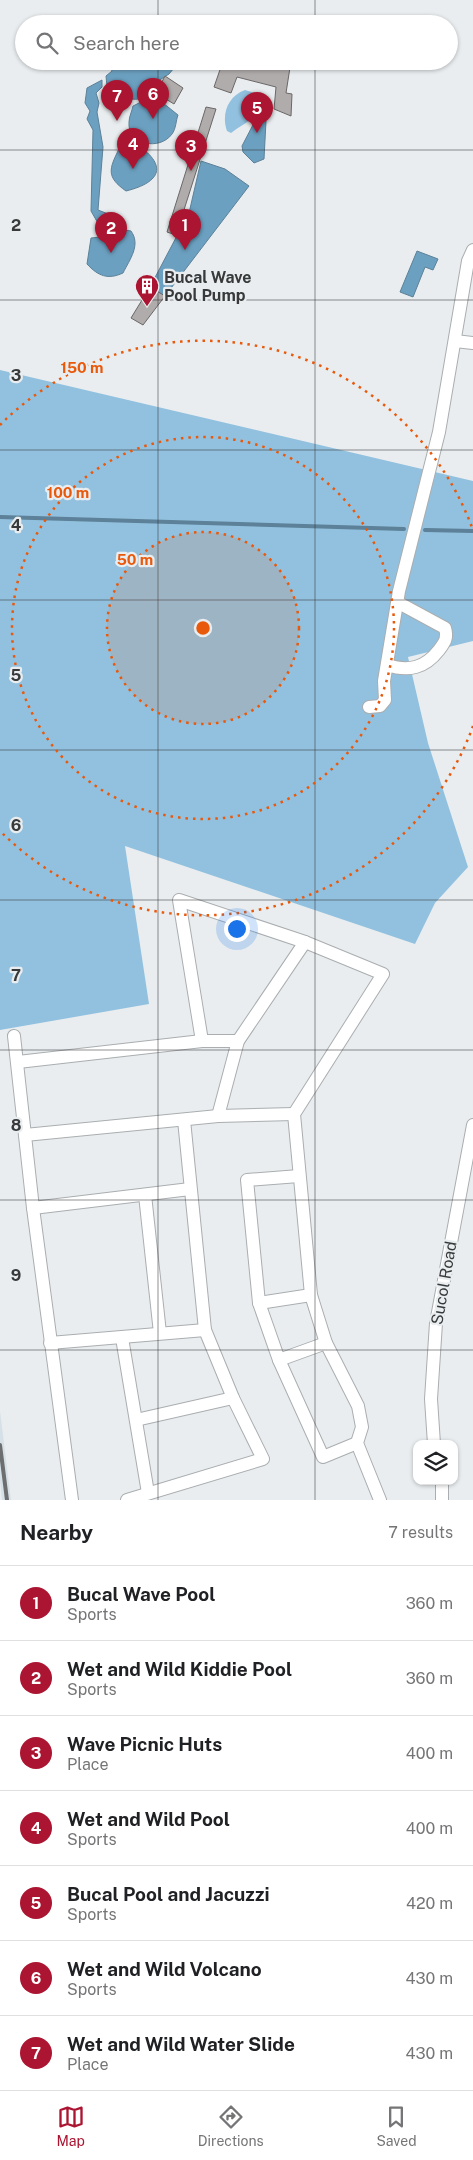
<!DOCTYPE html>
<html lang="en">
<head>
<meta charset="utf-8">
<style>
  body { margin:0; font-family:"Public Sans",sans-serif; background:#f6f6f6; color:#202124 }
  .controls { position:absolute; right:15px; bottom:15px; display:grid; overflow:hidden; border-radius:10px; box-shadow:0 1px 4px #0004 }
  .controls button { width:45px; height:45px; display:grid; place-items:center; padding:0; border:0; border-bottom:1px solid #e0e0e0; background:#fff; color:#202124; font:25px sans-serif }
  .you { position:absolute; left:236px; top:928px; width:18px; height:18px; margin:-12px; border:4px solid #fff; border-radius:50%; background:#1a73e8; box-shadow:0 0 0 8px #1a73e833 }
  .badge { display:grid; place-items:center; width:32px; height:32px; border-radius:50%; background:#ab1531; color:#fff; font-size:16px; font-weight:700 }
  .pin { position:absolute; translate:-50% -41px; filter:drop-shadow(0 1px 2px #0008) }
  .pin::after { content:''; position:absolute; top:26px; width:18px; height:15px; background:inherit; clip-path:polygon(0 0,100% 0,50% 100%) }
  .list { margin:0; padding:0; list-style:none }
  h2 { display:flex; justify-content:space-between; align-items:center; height:65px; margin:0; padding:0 20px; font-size:21px }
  h2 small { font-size:16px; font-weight:400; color:#757577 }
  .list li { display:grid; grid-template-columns:32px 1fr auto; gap:15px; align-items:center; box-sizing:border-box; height:75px; padding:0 20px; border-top:1px solid #e0e0e0 }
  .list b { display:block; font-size:19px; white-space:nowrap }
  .list p { margin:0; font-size:16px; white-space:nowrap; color:#757577 }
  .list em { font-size:16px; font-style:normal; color:#757577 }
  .icon { flex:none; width:28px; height:28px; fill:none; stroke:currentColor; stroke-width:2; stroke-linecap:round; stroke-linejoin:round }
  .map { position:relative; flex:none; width:473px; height:1500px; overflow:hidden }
  .search { position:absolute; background:#fff; box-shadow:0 1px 4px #0004; left:15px; right:15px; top:15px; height:55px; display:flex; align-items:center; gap:12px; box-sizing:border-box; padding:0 18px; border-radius:28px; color:#757577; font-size:19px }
  .sheet { height:590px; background:#fff }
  nav { display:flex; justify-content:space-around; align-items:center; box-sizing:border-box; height:70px; border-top:1px solid #e0e0e0; background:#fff; font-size:14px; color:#757577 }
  nav a { display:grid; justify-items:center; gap:2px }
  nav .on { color:#ab1531 }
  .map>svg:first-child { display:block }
  .built { fill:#d6e1e7 }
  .green { fill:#92c1df }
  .water { fill:#6ca0c0; stroke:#5c8198 }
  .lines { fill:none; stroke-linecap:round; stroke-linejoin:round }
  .stream { stroke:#5c8198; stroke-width:4 }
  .building { fill:#b1acac; stroke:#6b6767 }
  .minor-casing { stroke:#aaaeb0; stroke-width:14 }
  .minor { stroke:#fff; stroke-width:12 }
  .rail { stroke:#6c6e6f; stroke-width:4 }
  .grid { fill:none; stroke:#37393a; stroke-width:1; stroke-opacity:0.55 }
  .ring { fill:none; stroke:#e8590c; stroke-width:2.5; stroke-dasharray:2.5 5 }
  .labels { text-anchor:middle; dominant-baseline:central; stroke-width:4.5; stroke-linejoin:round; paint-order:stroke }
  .poi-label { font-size:16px; font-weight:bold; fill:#37393a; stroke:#e9edef; text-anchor:start }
  .street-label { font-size:16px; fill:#37393a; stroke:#e9edef }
  .grid-label { font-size:16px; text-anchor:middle; font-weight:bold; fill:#37393a; stroke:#e9edef; stroke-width:4.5; stroke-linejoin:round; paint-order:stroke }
  .centre { fill:#e8590c; stroke:#e9edef; stroke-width:2.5 }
  .ring-label { font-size:15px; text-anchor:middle; font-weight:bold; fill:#e8590c; stroke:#e9edef; stroke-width:4.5; stroke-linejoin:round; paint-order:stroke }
</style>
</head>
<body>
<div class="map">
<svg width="473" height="1500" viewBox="0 0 473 1500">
  <rect width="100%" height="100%" fill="#e9edef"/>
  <polygon class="built" points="0,1411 11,1500 2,1500 0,1481"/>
  <g class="green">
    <path d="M 245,90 L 255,93 C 260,120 251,118 231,133 L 227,131 C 221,114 228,96 245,90 Z"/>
    <polygon points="0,370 473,481 473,641 408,657 428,743 468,867 435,903 415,944 125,846 149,1004 0,1030"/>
  </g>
  <g class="water">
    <path d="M 109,61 L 180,61 L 169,74 L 152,85 L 150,96 C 133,103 120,98 107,87 L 106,76 L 112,71 Z"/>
    <polygon points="102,80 102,87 96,93 99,103 97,112 103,147 98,210 111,215 116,220 114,229 109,231 99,225 91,211 93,130 87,119 90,111 85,103 87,88"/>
    <path d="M 147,99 L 158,99 L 178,115 C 176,120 176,129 172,134 C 160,151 127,145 129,122 C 129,117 132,111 133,106 Z"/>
    <polygon points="256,119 266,121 264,159 254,163 243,152 242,146"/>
    <path d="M 135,143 C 168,165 162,182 126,191 C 106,177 109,169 119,149 Z"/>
    <polygon points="201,161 225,169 249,186 165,296 150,287 189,213"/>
    <path d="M 125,230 L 131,231 C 141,245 130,259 123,273 C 108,280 98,276 87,264 L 91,238 L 119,235 Z"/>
    <polygon points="417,251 438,259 433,270 425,267 413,297 400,292"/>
  </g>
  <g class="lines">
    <g class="stream">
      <polyline points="0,517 404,529"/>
      <polyline points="425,530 473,531"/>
    </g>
  </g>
  <g class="building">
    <polygon points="223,61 291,61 286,93 292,94 291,116 274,109 276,87 237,77 231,93 214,87"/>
    <polygon points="165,76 183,88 174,104 156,93"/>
    <polygon points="206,107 216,109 176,235 167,232"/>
    <polygon points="150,287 165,296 143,325 131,318"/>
  </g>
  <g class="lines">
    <g class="minor-casing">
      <g id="minor">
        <polyline points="455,341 473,343"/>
        <path d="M 387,665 C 409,672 425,668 439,650 C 445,642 448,638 445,628 L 397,602"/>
        <polyline points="369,707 380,706 385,700 384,681 399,591 439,432 468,261 473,250"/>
        <polyline points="14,1036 33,1208 72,1500"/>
        <polyline points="202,1041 179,900 305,942 383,974 294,1114 311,1295 326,1343 358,1406 362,1427 357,1443 380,1500"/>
        <polyline points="18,1062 202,1041 238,1041"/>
        <polyline points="218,1116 238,1041 305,942"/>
        <polyline points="25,1135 218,1116 294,1114"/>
        <polyline points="299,1176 247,1180 259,1303 279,1360 323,1457 357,1443"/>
        <polyline points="145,1195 160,1333"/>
        <polyline points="33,1208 190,1189"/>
        <polyline points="259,1303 311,1295"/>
        <polyline points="122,1338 148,1493"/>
        <polyline points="50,1343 205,1330"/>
        <polyline points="279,1360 326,1343"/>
        <polyline points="136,1420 233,1398"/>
        <polyline points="434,1444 431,1399 436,1323 473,1125"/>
        <polyline points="442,1481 442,1500"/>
        <polyline points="127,1500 263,1459 233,1398 205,1330 184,1120"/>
      </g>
    </g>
    <use href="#minor" class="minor"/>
    <polyline class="rail" points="0,1445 7,1500"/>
  </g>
  <path class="grid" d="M 158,0 L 158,24M 315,0 L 315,24M 158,61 L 158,1500M 315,61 L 315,1500M 0,150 L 473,150M 0,300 L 473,300M 0,450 L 473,450M 0,600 L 473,600M 0,750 L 473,750M 0,900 L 473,900M 0,1050 L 473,1050M 0,1200 L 473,1200M 0,1350 L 473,1350"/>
  <circle cx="203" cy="628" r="96" fill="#e8590c" fill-opacity=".12"/>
  <g class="ring">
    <circle cx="203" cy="628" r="96"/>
    <circle cx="203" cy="628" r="191"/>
    <path d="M473 726A287 287 0 0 1 0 831M0 425A287 287 0 0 1 473 530"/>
  </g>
  <defs>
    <g id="building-pin" transform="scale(1.25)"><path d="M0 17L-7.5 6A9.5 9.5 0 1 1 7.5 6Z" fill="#ab1531" stroke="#e9edef"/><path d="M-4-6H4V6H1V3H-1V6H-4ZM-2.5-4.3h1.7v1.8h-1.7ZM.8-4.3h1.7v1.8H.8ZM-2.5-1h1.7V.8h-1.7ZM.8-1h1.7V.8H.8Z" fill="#fff"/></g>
  </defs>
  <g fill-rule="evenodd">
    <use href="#building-pin" x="147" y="286"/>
  </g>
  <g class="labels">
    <g class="poi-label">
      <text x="164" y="277">Bucal Wave<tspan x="164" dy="18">Pool Pump</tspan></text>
    </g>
    <g class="street-label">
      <text transform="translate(444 1283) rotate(-80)">Sucol Road</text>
    </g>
  </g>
  <g class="grid-label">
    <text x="16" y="231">2</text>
    <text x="16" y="381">3</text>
    <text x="16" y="531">4</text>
    <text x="16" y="681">5</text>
    <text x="16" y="831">6</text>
    <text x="16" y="981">7</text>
    <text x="16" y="1131">8</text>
    <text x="16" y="1281">9</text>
  </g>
  <circle cx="203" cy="628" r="8" class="centre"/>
  <g class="ring-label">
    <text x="82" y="373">150 m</text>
    <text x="68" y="498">100 m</text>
    <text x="135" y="565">50 m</text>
  </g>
</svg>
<div class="controls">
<button><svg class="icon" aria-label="layers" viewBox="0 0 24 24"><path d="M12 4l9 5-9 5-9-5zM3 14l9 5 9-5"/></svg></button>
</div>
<div class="you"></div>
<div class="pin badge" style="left:185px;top:250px">1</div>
<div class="pin badge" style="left:111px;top:253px">2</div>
<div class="pin badge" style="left:191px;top:171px">3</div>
<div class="pin badge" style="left:133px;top:169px">4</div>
<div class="pin badge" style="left:257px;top:133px">5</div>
<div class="pin badge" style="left:153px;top:119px">6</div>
<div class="pin badge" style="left:117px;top:121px">7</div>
<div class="search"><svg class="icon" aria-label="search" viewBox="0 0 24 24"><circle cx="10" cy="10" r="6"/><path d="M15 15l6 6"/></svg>Search here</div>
</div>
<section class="sheet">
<h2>Nearby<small>7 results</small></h2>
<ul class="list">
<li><span class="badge">1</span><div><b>Bucal Wave Pool</b><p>Sports</p></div><em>360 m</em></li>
<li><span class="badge">2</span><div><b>Wet and Wild Kiddie Pool</b><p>Sports</p></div><em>360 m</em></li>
<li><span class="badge">3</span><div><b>Wave Picnic Huts</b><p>Place</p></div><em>400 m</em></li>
<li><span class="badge">4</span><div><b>Wet and Wild Pool</b><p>Sports</p></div><em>400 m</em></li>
<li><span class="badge">5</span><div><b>Bucal Pool and Jacuzzi</b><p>Sports</p></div><em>420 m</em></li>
<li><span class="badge">6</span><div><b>Wet and Wild Volcano</b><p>Sports</p></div><em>430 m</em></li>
<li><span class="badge">7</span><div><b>Wet and Wild Water Slide</b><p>Place</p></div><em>430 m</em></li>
</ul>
</section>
<nav>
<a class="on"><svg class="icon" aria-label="map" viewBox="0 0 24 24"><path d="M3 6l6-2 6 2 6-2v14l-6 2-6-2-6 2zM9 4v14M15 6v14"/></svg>Map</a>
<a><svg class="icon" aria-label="directions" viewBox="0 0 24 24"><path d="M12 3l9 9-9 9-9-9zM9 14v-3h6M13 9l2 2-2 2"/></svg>Directions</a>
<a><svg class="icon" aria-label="saved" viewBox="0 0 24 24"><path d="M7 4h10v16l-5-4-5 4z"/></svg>Saved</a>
</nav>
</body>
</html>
